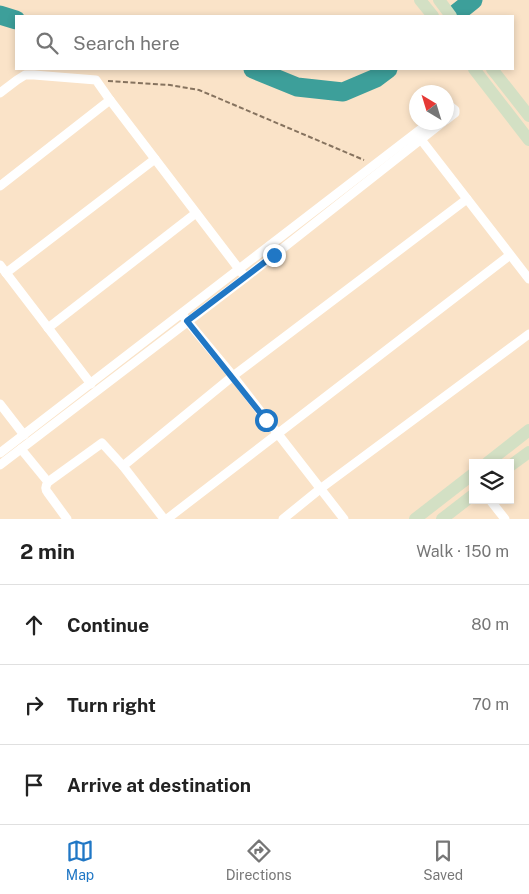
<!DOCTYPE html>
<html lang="en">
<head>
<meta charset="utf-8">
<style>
  body { margin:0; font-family:"Public Sans",sans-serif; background:#f6f6f6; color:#222 }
  .controls { position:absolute; right:15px; bottom:15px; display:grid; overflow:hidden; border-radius:0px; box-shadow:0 2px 8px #0003 }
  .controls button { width:45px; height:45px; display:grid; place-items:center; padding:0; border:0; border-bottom:1px solid #e0e0e0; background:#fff; color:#222; font:25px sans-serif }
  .compass { position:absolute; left:409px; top:85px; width:45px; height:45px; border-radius:50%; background:#fff; box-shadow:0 2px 8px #0003; rotate:322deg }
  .stop { position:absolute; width:15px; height:15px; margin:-11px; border:4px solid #2077c5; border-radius:50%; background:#fff }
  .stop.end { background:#2077c5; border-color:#fff; box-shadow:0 1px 5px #0008 }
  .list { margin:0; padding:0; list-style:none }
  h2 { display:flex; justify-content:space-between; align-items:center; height:65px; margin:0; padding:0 20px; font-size:21px }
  h2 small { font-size:16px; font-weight:400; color:#767676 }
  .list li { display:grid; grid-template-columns:32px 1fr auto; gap:15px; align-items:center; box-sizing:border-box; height:80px; padding:0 20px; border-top:1px solid #e0e0e0 }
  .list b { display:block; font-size:19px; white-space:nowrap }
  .list em { font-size:16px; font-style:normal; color:#767676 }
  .icon { flex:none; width:28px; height:28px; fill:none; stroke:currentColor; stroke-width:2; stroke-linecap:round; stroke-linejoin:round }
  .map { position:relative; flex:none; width:529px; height:519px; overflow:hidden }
  .search { position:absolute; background:#fff; box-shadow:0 2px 8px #0003; left:15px; right:15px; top:15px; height:55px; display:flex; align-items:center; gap:12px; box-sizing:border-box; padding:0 18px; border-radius:0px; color:#767676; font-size:19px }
  .sheet { height:305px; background:#fff }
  nav { display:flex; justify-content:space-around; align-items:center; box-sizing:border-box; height:70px; border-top:1px solid #e0e0e0; background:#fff; font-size:14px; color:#767676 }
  nav a { display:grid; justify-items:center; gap:2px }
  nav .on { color:#2077c5 }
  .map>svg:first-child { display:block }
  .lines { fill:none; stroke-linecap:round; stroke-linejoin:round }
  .river { stroke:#3d9f9a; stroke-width:19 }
  .path { stroke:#86735f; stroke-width:2; stroke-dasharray:5 2.5; stroke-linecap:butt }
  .street { stroke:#fff; stroke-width:9 }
  .secondary { stroke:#d3e0c4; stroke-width:12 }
  .route { stroke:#2077c5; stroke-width:6 }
</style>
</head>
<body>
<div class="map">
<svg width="529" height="519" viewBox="0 0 529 519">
  <rect width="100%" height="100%" fill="#fae3c8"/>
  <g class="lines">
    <g class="river">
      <polyline points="0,15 16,20"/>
      <polyline points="453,16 473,0"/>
      <polyline points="253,69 297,87 343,92 376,78 388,69"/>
    </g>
    <polyline class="path" points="108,81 170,85 199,90 364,160"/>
    <g class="street">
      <polyline points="0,93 17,80 25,75 34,75 96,80 110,100 242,273"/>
      <polyline points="446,109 450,106 455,110 455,113 446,120"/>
      <polyline points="419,137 529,279"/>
      <polyline points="0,186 110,100"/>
      <polyline points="0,265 91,384"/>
      <polyline points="6,273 155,159"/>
      <polyline points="184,317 233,376 344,519"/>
      <polyline points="48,328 196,213"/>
      <polyline points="0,404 24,435"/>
      <polyline points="21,449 48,482"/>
      <polyline points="0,453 430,122"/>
      <polyline points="0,465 245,278 443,122"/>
      <polyline points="123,466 233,376 467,199"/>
      <polyline points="490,500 505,519"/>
      <path d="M 67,519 L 48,493 C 45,489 45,487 48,482 L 102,443 L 123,466 L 164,519"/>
      <polyline points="167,519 510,255"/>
      <polyline points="283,519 320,489 529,334"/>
    </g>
    <g class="secondary">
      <polyline points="420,0 433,16"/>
      <polyline points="439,0 451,16"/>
      <polyline points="474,69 529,140"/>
      <polyline points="492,69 529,116"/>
      <polyline points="487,463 529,430"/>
      <polyline points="510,466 529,452"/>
      <polyline points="415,519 473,474"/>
      <polyline points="442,519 473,495"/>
    </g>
  </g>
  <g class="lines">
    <polyline class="route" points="266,420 187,321 274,255"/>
  </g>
</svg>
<div class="controls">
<button><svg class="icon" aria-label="layers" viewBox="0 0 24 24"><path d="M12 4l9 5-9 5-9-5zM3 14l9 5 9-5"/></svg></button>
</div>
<svg class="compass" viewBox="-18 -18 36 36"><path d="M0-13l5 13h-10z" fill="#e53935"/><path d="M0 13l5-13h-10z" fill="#767676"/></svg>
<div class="stop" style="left:266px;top:420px"></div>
<div class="stop end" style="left:274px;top:255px"></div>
<div class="search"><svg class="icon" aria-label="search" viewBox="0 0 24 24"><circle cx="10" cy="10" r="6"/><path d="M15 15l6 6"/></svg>Search here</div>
</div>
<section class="sheet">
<h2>2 min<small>Walk · 150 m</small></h2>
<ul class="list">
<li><svg class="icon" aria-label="ahead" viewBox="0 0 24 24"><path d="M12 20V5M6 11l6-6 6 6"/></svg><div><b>Continue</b></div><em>80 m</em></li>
<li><svg class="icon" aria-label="right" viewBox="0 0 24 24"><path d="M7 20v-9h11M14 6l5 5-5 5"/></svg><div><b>Turn right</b></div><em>70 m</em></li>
<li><svg class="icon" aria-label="arrive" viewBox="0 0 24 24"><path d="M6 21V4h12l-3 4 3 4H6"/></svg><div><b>Arrive at destination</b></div></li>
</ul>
</section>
<nav>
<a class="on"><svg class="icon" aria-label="map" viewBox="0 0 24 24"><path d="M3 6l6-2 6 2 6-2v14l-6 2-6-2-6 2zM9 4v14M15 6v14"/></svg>Map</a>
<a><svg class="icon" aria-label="directions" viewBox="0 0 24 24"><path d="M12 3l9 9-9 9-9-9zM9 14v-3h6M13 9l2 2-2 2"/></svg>Directions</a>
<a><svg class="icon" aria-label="saved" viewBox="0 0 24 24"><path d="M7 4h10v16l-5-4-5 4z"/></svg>Saved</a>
</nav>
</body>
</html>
